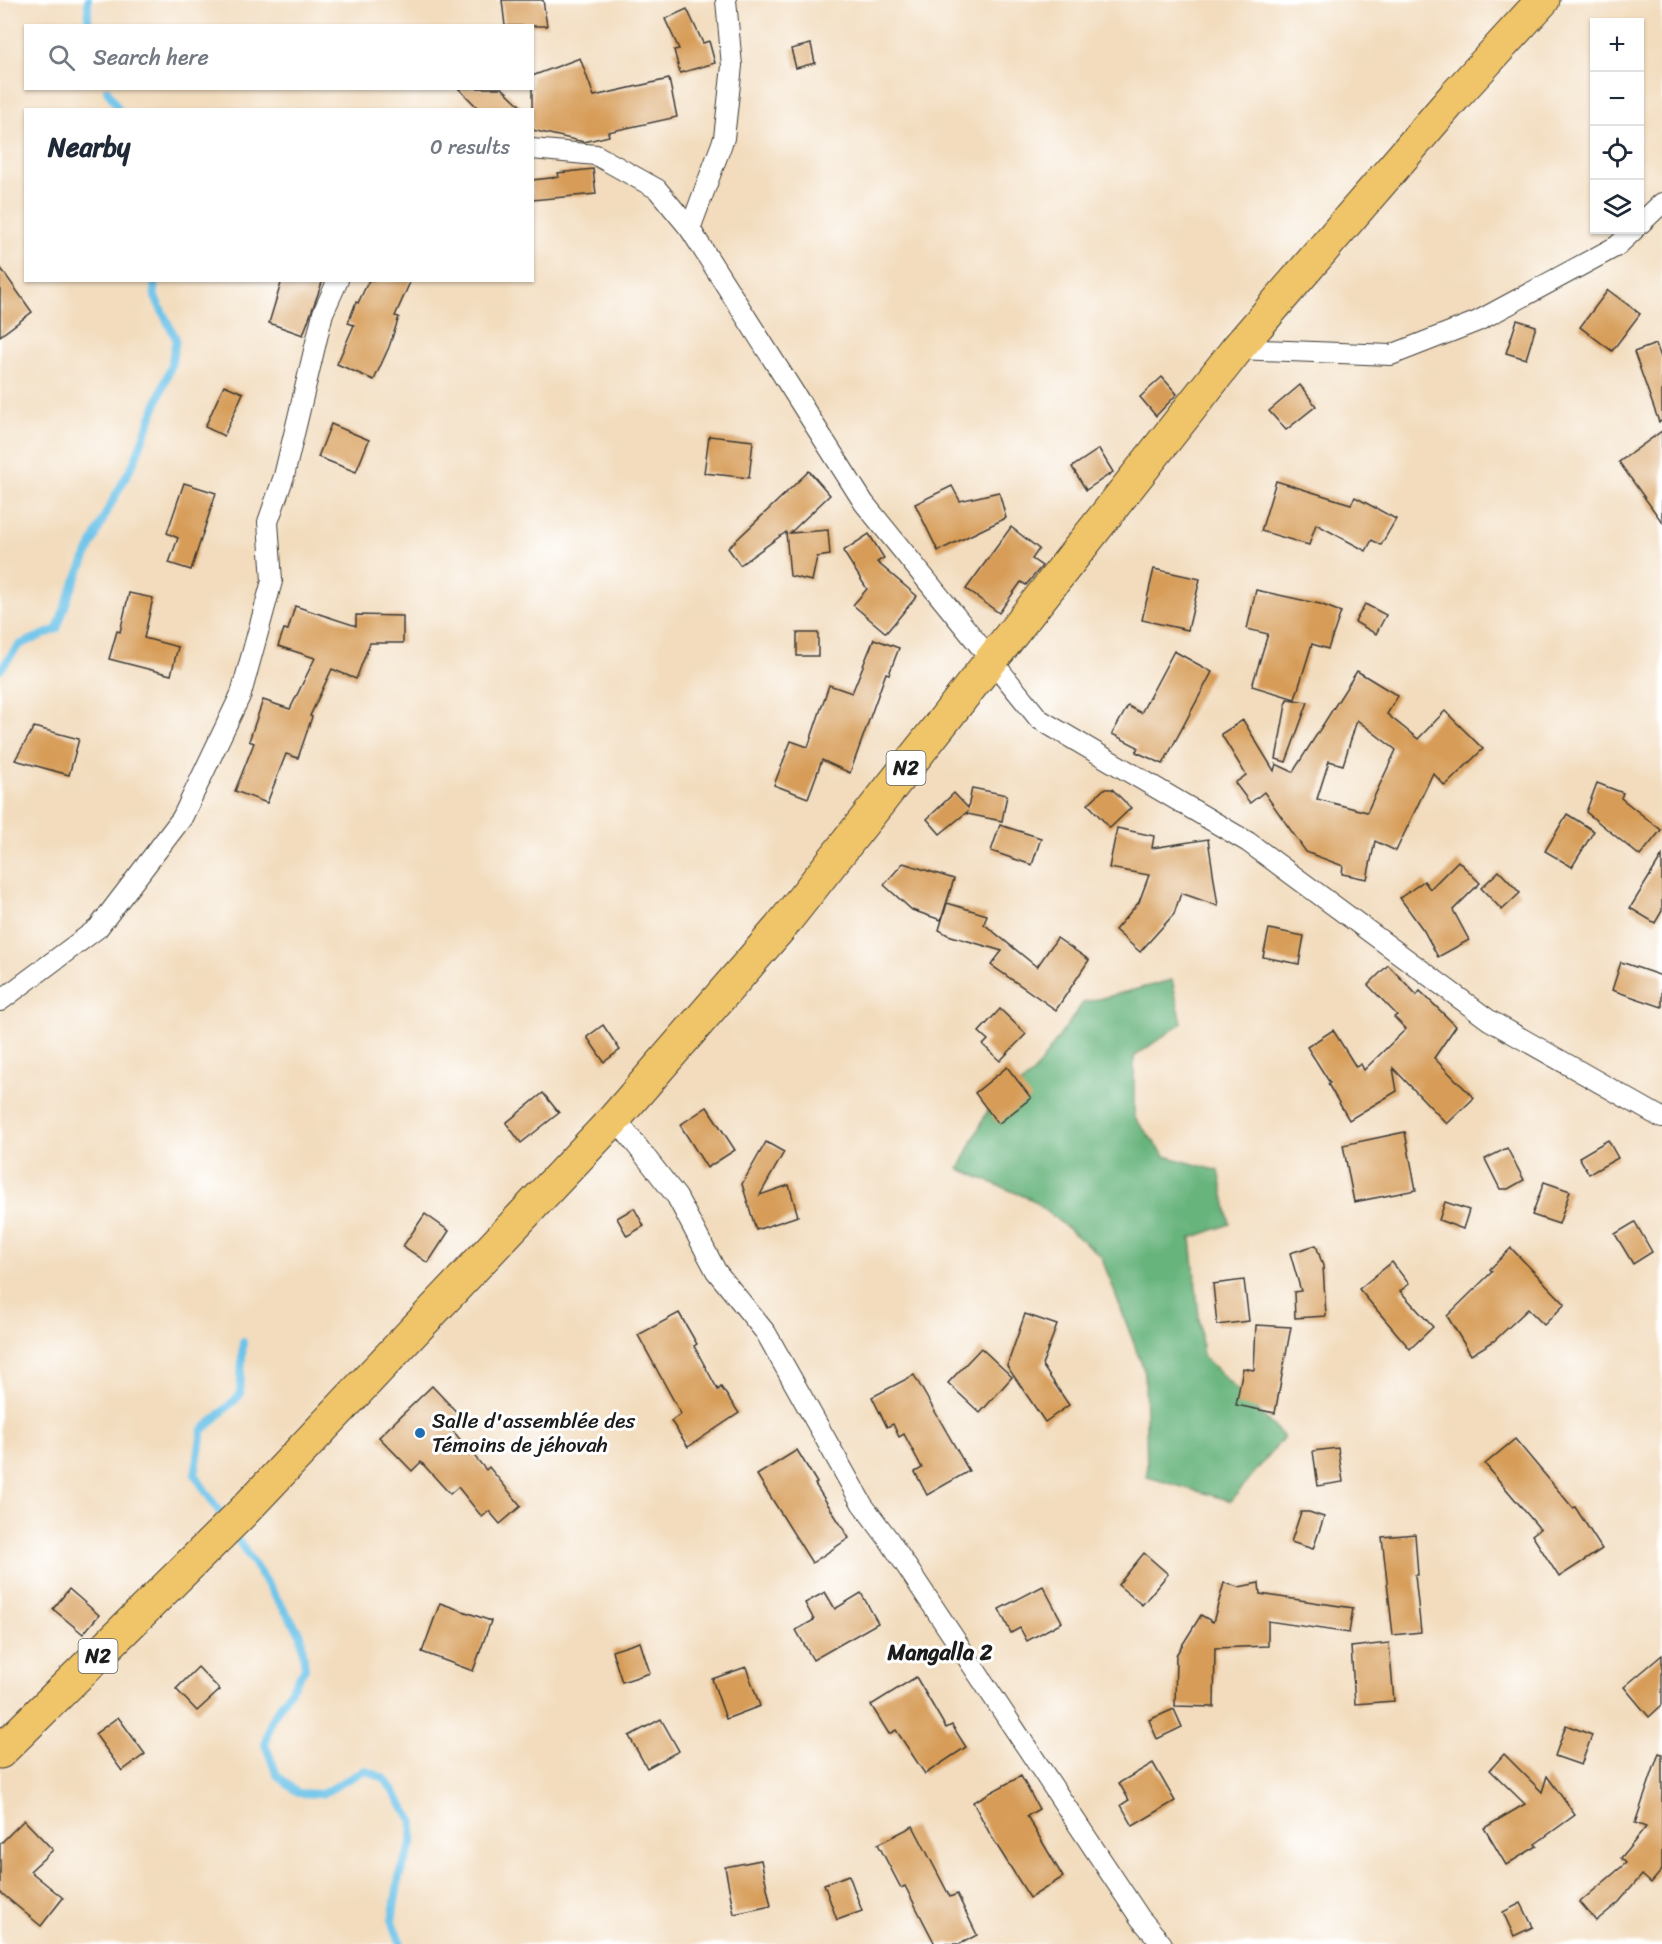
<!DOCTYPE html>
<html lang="en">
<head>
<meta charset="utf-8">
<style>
  body { margin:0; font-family:Sriracha,sans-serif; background:#f6f6f7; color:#1f2937 }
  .controls { position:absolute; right:18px; top:18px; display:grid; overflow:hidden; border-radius:0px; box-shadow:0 2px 4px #0004 }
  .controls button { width:54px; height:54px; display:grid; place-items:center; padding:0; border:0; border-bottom:2px solid #e0e1e3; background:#fff; color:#1f2937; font:30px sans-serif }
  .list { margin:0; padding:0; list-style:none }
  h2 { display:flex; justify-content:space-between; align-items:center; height:78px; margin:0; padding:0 24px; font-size:26px }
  h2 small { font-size:20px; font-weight:400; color:#747a83 }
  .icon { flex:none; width:33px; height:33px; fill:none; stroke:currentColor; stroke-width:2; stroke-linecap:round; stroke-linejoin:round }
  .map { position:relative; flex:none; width:1662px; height:1944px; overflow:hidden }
  .search { position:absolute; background:#fff; box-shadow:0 2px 4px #0004; left:24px; top:24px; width:510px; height:66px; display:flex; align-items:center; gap:15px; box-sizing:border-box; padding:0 21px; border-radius:0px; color:#747a83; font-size:22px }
  .panel { position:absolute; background:#fff; box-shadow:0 2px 4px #0004; left:24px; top:108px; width:510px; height:174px; border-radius:0px }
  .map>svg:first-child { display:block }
  .forest { fill:#67b47d; stroke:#42684c; stroke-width:1.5 }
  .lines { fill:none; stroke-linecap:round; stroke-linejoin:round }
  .stream { stroke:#6cc3e9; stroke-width:8 }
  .building { fill:#d79d58; fill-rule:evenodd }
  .street-casing { stroke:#3c3934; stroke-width:22 }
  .highway-casing { stroke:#3c3934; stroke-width:35 }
  .street { stroke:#fff; stroke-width:20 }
  .highway { stroke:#f0c469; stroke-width:33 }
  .poi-dot { fill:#1f6fb2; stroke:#fff; stroke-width:2 }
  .labels { text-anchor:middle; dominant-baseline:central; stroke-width:6; stroke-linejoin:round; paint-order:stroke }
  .shield { fill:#fff; stroke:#606060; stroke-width:1.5 }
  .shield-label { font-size:20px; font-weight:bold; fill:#1c1c1c }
  .poi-label { font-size:21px; fill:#1c1c1c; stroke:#fff; text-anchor:start }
  .neighbourhood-label { font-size:22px; font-weight:bold; fill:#1c1c1c; stroke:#fff }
</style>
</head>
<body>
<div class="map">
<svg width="1662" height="1944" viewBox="0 0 1662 1944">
  <rect width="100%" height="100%" fill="#fff"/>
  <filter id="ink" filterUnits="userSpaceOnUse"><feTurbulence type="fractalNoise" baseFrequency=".0167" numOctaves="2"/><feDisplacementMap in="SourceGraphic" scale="12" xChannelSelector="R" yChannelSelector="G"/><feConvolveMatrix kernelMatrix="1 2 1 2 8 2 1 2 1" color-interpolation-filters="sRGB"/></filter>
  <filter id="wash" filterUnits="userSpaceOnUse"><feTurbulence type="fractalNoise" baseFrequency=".008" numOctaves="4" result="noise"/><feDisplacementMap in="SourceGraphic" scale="24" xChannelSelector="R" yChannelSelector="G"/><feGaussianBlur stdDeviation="1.35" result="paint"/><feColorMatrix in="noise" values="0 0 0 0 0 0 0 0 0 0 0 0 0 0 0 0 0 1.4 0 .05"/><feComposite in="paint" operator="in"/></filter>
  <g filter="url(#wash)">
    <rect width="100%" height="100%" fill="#f2dcbd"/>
    <polygon class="forest" points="1172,980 1182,1023 1134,1057 1134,1117 1165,1156 1219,1171 1230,1224 1191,1238 1203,1356 1284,1437 1231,1501 1147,1477 1145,1373 1101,1256 1033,1200 959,1169 988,1110 1032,1075 1083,1003"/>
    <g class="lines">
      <g class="stream">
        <polyline points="88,26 88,0"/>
        <polyline points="107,90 119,110"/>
        <polyline points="0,670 19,645 57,629 69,595 106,513 134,462 171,366 176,339 155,297 154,280"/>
        <polyline points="224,1519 195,1475 202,1431 240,1395 243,1342"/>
        <polyline points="232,1531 301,1635 305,1668 271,1720 265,1744 277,1775 298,1793 322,1794 365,1770 385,1779 413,1821 412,1844 399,1877 392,1921 401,1944"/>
      </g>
    </g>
    <g id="blocks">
      <g class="building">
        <polygon points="502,0 543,0 547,26 505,26"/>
        <polygon points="687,9 703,43 709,41 715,63 680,73 674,50 679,49 665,19"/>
        <polygon points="811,44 815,63 796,68 791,49"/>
        <polygon points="580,58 594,96 669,79 677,117 608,132 609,136 584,142 532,130 532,76"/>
        <polygon points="458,88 502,88 525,110 480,110"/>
        <polygon points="593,169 596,194 532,200 532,180 559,177 558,173"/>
        <polygon points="0,267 32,312 0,336"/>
        <polygon points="282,280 323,280 303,335 269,323"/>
        <polygon points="369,280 411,280 395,316 399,317 389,347 374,380 337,364 354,325 348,323 356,302 358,303"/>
        <polygon points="1608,290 1640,314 1612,351 1580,327"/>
        <polygon points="1517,320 1536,326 1526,359 1506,353"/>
        <polygon points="1656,344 1662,360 1662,421 1659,422 1634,352"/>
        <polygon points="1162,377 1177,394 1156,416 1140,397"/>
        <polygon points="224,385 243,393 224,436 205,427"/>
        <polygon points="1300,385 1316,406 1286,430 1269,411"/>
        <polygon points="331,424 369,440 356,472 318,457"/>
        <polygon points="1662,431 1662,522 1619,462"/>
        <polygon points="709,436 753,441 749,478 704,473"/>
        <polygon points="1099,449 1113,472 1086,490 1072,467"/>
        <polygon points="809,471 830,495 790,533 828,530 830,555 817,557 812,581 790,576 786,532 740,565 728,548"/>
        <polygon points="1276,481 1351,504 1355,497 1396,519 1381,545 1372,540 1366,551 1316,524 1309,545 1261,531"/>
        <polygon points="184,483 216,493 191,570 169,563 178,538 167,533"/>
        <polygon points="952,486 960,501 999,492 1006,518 938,551 915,504"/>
        <polygon points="1011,527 1039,549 1032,559 1042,566 1026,585 1021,582 999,613 966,589"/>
        <polygon points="869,534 884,558 877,562 917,596 886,633 853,605 867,589 843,551"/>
        <polygon points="1154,569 1200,579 1188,630 1142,620"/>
        <polygon points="1256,590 1320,604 1341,612 1328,649 1312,644 1295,699 1252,686 1268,634 1247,629"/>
        <polygon points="129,593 153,598 144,638 178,647 171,675 109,659 117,631 120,632"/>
        <polygon points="1365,604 1386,615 1376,634 1355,622"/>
        <polygon points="295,606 356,626 356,615 403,616 403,643 370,643 356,679 332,669 310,716 312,717 298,758 286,754 267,803 235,791 254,743 249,741 263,700 290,709 315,658 278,646 284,629 288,630"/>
        <rect x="797" y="633" width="21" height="23"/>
        <polygon points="874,639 899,648 889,674 886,673 850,773 822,760 808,798 774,785 791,741 808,747 829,685 852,693"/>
        <polygon points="1174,651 1212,672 1163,764 1136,752 1138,747 1112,734 1128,706 1141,713"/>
        <path d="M 1357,671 L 1398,696 L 1387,714 L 1418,739 L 1445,711 L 1483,749 L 1445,786 L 1433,773 L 1396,851 L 1375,841 L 1367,879 L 1342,874 L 1343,866 L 1306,852 L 1264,792 L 1250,803 L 1235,783 L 1246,775 L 1221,734 L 1243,720 L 1274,771 L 1276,764 L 1293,772 ZM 1357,720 L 1396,750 L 1367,812 L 1317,799 L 1329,761 L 1343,765 Z"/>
        <polygon points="1287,699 1308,702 1286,762 1276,759"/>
        <polygon points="34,727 79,739 69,775 15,760"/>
        <polygon points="1597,783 1623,793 1621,798 1661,830 1640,856 1586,812"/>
        <polygon points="972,788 1007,795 1002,821 967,814 967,812 940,834 927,819 954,793 968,808"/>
        <polygon points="1104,789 1112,789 1131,808 1110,828 1088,804"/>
        <polygon points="1567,814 1594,831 1572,867 1545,851"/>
        <polygon points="1000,825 1041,838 1032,865 991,851"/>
        <polygon points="1117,828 1154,836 1152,848 1208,839 1218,906 1181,893 1174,914 1140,952 1115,930 1139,902 1149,875 1109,868"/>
        <polygon points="1662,856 1662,911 1655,923 1630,908"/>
        <polygon points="1458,861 1480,883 1453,910 1469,940 1438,957 1424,931 1400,898 1424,881 1430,889"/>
        <polygon points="903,863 954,879 941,920 912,910 884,885"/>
        <polygon points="1499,871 1520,893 1502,910 1481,888"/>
        <polygon points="947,903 987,915 984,924 1037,967 1057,938 1089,960 1056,1010 991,965 1002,951 948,935 939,930"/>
        <polygon points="1269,929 1304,936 1299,964 1263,957"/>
        <polygon points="1621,962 1662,976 1662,1007 1612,990"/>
        <polygon points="1388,965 1417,995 1420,991 1456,1026 1434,1058 1474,1098 1447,1124 1393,1068 1397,1091 1349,1120 1328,1084 1330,1083 1307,1047 1333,1030 1356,1067 1361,1064 1364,1070 1406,1029 1394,1017 1397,1015 1368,985"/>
        <polygon points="1000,1009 1026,1034 1000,1061 983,1045 988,1040 979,1032"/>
        <polygon points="603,1025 620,1050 604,1062 587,1037"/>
        <polygon points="1007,1067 1031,1098 998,1124 975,1093"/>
        <polygon points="543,1093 559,1113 521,1143 506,1123"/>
        <polygon points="707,1107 735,1150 707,1168 680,1125"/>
        <polygon points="1405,1132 1416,1190 1354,1202 1343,1145"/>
        <polygon points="1608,1140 1618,1158 1589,1174 1579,1157"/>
        <polygon points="766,1142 784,1152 760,1195 789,1185 798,1216 756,1230 742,1184"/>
        <polygon points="1507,1148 1524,1180 1508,1189 1500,1189 1485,1159"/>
        <polygon points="1544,1182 1570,1191 1559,1224 1532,1215"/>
        <polygon points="1445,1202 1469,1210 1463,1229 1439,1220"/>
        <polygon points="634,1208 644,1226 627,1236 617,1218"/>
        <polygon points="425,1214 449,1231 428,1263 403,1246"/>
        <polygon points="1635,1222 1652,1252 1633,1264 1615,1234"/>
        <polygon points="1316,1245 1323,1266 1326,1316 1295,1318 1294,1292 1301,1291 1290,1253"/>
        <polygon points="1511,1248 1565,1304 1544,1325 1528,1309 1494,1341 1471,1355 1447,1316 1492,1272 1490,1269"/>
        <polygon points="1392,1262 1409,1284 1400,1291 1433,1327 1410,1349 1359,1289"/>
        <polygon points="1244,1280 1249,1321 1217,1325 1213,1284"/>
        <polygon points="679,1313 697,1344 694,1346 718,1390 721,1387 739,1413 688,1447 671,1421 681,1414 638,1335"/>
        <polygon points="1025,1314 1057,1325 1042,1365 1069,1405 1045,1422 1007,1366"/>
        <polygon points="1256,1325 1291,1327 1275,1413 1236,1405 1243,1368 1254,1370"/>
        <polygon points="981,1348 1012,1377 980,1413 948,1383"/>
        <polygon points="914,1375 969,1471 927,1495 915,1472 922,1468 904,1434 899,1437 893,1424 887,1427 872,1397"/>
        <polygon points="432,1386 464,1420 453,1431 486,1470 489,1467 521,1506 500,1524 489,1511 482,1517 458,1487 450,1494 421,1462 412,1471 379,1437"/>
        <polygon points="1515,1439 1573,1508 1575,1507 1602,1549 1559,1577 1532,1535 1540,1529 1485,1464"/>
        <polygon points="1338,1448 1343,1482 1318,1486 1313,1451"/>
        <polygon points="797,1450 817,1483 815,1484 849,1538 812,1563 757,1475"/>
        <polygon points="1301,1512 1309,1512 1324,1517 1313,1549 1291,1542"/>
        <polygon points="1415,1534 1418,1575 1415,1575 1421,1632 1393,1635 1382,1537"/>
        <polygon points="1144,1553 1168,1574 1142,1605 1118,1585"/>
        <polygon points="1224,1583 1239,1587 1259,1583 1260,1594 1353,1608 1349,1633 1268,1621 1268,1646 1215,1648 1214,1707 1175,1706 1176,1655 1201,1615 1213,1622"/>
        <polygon points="1043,1586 1062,1622 1027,1641 1020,1628 1011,1633 999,1609"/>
        <polygon points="69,1589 99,1615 83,1634 53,1609"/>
        <polygon points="825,1592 835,1609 861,1593 878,1623 813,1660 796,1630 814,1620 805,1603"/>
        <polygon points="440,1603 491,1621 473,1671 422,1652"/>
        <polygon points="640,1642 650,1673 622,1682 612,1651"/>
        <polygon points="1389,1643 1394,1701 1355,1704 1351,1647"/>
        <polygon points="1662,1655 1662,1705 1649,1717 1624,1687"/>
        <polygon points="198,1667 220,1690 197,1711 176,1689"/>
        <polygon points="746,1667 760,1706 726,1719 712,1679"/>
        <polygon points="916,1677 946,1728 952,1725 966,1747 925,1774 896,1730 889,1734 871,1705"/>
        <polygon points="1174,1709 1182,1727 1157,1739 1149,1720"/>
        <polygon points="118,1717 145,1754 122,1771 95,1734"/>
        <polygon points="661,1719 679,1751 647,1768 629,1736"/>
        <polygon points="1566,1725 1592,1735 1581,1765 1555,1756"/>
        <polygon points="1659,1753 1662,1754 1662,1870 1651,1883 1642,1875 1619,1902 1596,1921 1580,1902 1626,1863 1621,1858 1646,1827 1635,1823"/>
        <polygon points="1504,1754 1542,1792 1547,1776 1575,1815 1535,1844 1537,1846 1506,1865 1484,1828 1525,1804 1490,1770"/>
        <polygon points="1153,1763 1175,1801 1133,1826 1121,1805 1129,1800 1119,1783"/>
        <polygon points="1021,1776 1039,1809 1027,1816 1063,1877 1030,1898 991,1836 973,1802"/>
        <polygon points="24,1820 53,1850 30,1871 63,1898 41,1926 0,1892 0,1844"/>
        <polygon points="913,1826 950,1897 957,1894 977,1935 960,1944 935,1944 905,1886 901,1888 878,1844"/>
        <polygon points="761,1860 771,1906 734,1914 725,1867"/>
        <polygon points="849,1875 862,1911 837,1920 824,1884"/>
        <polygon points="1521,1903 1533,1927 1514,1936 1503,1912"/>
      </g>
    </g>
  </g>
  <g filter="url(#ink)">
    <use href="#blocks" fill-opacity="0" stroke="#3c3934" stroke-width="1.5"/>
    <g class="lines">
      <g class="street-casing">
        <g id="street">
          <polyline points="532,149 596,155 657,189 690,229 864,503 1039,719 1248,842 1489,1020 1662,1118"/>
          <polyline points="1640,224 1662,203"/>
          <polyline points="690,229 724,138 732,66 726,0"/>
          <polyline points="1237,349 1391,355 1478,321 1617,246 1634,230"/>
          <polyline points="0,1001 98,928 182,818 241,694 272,581 268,522 284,476 323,313 338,280"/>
          <polyline points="615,1118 677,1197 716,1271 766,1333 862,1504 889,1540 1140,1918 1162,1944"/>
        </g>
      </g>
      <g class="highway-casing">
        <polyline id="highway" points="0,1752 243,1512 615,1118 779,929 1237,349 1454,97 1543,0"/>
      </g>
      <use href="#street" class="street"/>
      <use href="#highway" class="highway"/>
    </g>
  </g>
  <circle class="poi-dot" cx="420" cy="1433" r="6"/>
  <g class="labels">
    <g class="shield">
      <rect x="886.5" y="751" width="39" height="34" rx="4.5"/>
      <rect x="78.5" y="1639" width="39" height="34" rx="4.5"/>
    </g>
    <g class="shield-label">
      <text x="906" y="768">N2</text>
      <text x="98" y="1656">N2</text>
    </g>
    <g class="poi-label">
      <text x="432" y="1421">Salle d'assemblée des<tspan x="432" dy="24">Témoins de jéhovah</tspan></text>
    </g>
    <g class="neighbourhood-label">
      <text x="940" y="1652">Mangalla 2</text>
    </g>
  </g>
</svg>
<div class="controls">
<button>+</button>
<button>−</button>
<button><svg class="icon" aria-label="locate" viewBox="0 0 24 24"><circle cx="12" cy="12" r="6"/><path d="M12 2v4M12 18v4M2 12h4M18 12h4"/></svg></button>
<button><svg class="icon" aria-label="layers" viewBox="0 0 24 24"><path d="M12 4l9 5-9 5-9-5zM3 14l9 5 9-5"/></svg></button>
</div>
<div class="search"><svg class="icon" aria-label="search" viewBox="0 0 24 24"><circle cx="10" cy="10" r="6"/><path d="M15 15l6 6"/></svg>Search here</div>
<section class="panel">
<h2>Nearby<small>0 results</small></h2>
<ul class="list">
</ul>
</section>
</div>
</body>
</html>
